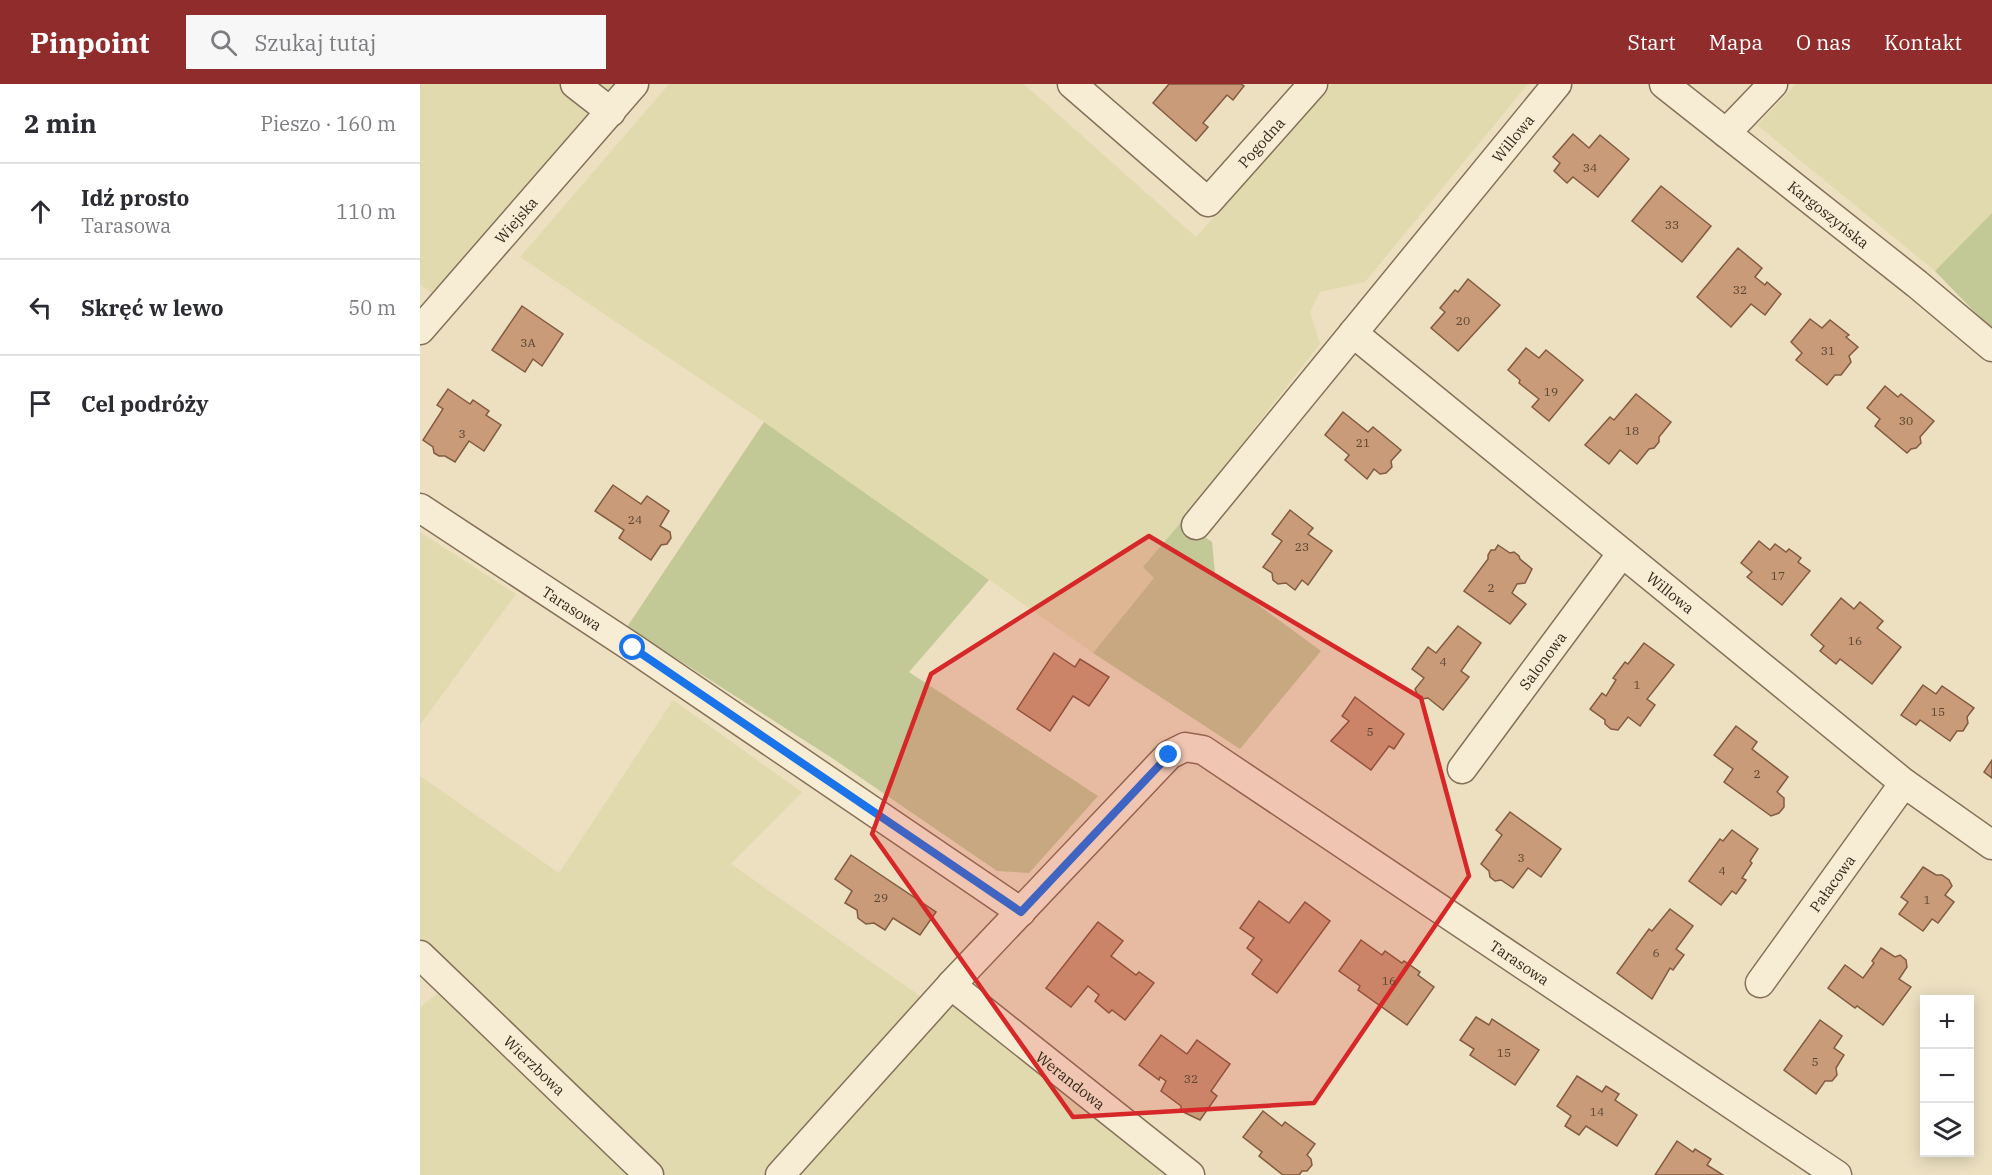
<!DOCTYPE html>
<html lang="pl">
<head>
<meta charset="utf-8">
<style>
  body { margin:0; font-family:"IBM Plex Serif",serif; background:#f7f7f7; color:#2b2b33 }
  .controls { position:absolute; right:18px; bottom:18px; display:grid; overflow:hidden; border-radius:0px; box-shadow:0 3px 15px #0003 }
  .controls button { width:54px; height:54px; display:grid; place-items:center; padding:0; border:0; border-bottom:2px solid #e1e1e2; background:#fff; color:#2b2b33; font:30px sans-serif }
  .stop { position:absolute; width:18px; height:18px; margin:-14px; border:4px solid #1a73e8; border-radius:50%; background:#fff }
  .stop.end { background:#1a73e8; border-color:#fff; box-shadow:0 2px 6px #0008 }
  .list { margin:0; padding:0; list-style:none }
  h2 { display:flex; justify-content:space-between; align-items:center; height:78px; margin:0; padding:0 24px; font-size:26px }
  h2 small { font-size:20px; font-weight:400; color:#7c7c81 }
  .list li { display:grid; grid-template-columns:39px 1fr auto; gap:18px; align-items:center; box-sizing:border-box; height:96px; padding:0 24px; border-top:2px solid #e1e1e2 }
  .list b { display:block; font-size:22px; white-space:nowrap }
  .list p { margin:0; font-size:20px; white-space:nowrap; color:#7c7c81 }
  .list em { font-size:20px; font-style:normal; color:#7c7c81 }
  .icon { flex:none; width:33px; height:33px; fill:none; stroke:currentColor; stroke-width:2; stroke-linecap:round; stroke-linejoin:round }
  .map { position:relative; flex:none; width:1572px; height:1091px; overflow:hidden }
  header { display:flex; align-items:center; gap:36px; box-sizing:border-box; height:84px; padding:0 30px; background:#912c2c; color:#fff }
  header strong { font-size:28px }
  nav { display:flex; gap:33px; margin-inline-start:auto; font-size:21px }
  .search { width:420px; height:54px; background:#f7f7f7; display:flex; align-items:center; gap:15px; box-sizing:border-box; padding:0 21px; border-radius:0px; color:#7c7c81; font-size:22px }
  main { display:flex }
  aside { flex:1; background:#fff }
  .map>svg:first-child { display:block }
  .farmland { fill:#e1daaf }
  .green { fill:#c3c996 }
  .building { fill:#c99b78; stroke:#835b40; stroke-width:1.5 }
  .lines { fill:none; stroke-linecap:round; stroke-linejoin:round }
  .minor-casing { stroke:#857159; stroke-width:31 }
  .minor { stroke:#f7edd4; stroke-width:28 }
  .route { stroke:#1a73e8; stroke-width:8 }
  .marked { fill:#d62828; fill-opacity:0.2; stroke:#d62828; stroke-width:4.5; stroke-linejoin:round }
  .labels { text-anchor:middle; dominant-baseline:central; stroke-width:5; stroke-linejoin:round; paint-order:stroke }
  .number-label { font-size:12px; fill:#5a4634 }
  .street-label { font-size:15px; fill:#35291d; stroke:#f4ead0 }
</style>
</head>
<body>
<header>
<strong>Pinpoint</strong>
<div class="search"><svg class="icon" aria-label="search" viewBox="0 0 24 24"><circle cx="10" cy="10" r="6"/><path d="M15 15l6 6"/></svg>Szukaj tutaj</div>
<nav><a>Start</a><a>Mapa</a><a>O nas</a><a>Kontakt</a></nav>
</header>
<main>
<aside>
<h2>2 min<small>Pieszo · 160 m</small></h2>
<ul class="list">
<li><svg class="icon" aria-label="ahead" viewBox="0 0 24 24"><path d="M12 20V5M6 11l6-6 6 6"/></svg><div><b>Idź prosto</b><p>Tarasowa</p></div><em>110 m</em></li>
<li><svg class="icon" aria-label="left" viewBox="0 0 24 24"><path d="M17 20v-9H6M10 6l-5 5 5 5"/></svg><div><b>Skręć w lewo</b></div><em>50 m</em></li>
<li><svg class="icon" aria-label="arrive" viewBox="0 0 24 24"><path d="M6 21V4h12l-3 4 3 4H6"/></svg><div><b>Cel podróży</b></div></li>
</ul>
</aside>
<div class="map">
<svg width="1572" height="1091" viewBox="0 0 1572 1091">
  <rect width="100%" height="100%" fill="#ece0c1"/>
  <g class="farmland">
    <polygon points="0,0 212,0 24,219 0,200"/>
    <polygon points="249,0 604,0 776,153 912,0 1108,0 945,198 900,208 890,228 900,260 762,437 723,483 734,494 673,569 344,338 100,173"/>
    <polygon points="1376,0 1572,0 1572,129 1515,187 1337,41"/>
    <polygon points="0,448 96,510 0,641"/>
    <polygon points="253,616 382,708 311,780 513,921 531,901 747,1091 0,1091 0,923 31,900 0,871 0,692 139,789"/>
  </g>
  <g class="green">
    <polygon points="1572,129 1572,246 1515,187"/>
    <polygon points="344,338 569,496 489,588 678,712 609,789 577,787 412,674 207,543"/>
    <polygon points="762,437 792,458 795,489 901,567 820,665 673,569 734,494 723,483"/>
  </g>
  <g class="building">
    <polygon points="749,0 821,0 824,2 813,16 807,11 783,39 788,43 776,57 733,19"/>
    <polygon points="1153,50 1169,64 1180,51 1209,75 1178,113 1153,93 1147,99 1134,87 1140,79 1133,73"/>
    <polygon points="1241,102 1291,142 1262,178 1212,137"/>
    <polygon points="1318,164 1342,184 1335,193 1345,201 1347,198 1361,210 1345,231 1331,220 1311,243 1277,213"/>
    <polygon points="1048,195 1080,221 1038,267 1011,244 1025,228 1020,224 1035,206 1038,208"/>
    <polygon points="102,222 143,250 122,282 113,275 105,288 72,266"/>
    <polygon points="1390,235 1402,244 1410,236 1429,251 1426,253 1438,263 1429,272 1431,278 1421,291 1415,291 1407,301 1376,276 1382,269 1371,258"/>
    <polygon points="1106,264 1119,274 1126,266 1163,296 1129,337 1112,323 1119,315 1099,299 1100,296 1088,286"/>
    <polygon points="1465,302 1478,313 1481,310 1514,337 1500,353 1501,359 1496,364 1491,365 1487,369 1455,342 1460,335 1447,324"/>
    <polygon points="28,305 50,320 53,316 69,327 66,331 81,341 64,367 49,357 35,378 25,372 19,372 14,369 13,363 3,356 23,325 17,321"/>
    <polygon points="1216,310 1251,338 1239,353 1239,358 1234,364 1229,365 1217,380 1200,366 1189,380 1165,361 1190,333 1194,336"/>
    <polygon points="923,328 948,348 953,343 981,366 971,377 972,383 966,389 960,390 954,385 947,395 925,376 929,371 905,351"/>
    <polygon points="193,401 221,420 227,412 249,427 240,442 250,448 251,454 247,460 241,461 231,476 199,454 204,446 175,427"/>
    <polygon points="870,426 893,444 888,450 912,467 888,501 882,496 875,506 866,499 858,500 853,496 852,489 843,483 862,457 852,450"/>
    <polygon points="1339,457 1350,466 1355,460 1366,468 1369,465 1381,474 1378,478 1390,487 1362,521 1327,493 1332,488 1321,479"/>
    <polygon points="1078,461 1090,469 1094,468 1099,472 1100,475 1112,485 1105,499 1097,500 1092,509 1106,520 1090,540 1044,507 1068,475 1068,471 1071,466 1075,466"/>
    <polygon points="1421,514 1434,525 1440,518 1463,537 1457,544 1481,563 1452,600 1420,575 1416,580 1400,567 1404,562 1391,551"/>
    <polygon points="1038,542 1061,559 1041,587 1049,593 1023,626 1008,614 1002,615 998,612 995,605 1004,594 992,585 1008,563 1016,569"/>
    <polygon points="1224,559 1254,581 1227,615 1235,621 1220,642 1208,633 1198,646 1191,645 1185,640 1185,636 1170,625 1182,609 1186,612 1196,596 1193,594 1205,578 1208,580"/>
    <polygon points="634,569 655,583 660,575 689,593 669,622 653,612 630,647 597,625"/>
    <polygon points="1503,601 1516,610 1522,602 1554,624 1547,633 1548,639 1543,647 1537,647 1530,657 1500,636 1496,641 1481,631"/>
    <polygon points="935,613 984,650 974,665 969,662 951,686 911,657 929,637 922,632"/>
    <polygon points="1316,642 1337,658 1332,665 1368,693 1357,708 1364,714 1364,723 1359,729 1351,732 1304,698 1313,685 1294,671"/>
    <polygon points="1572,676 1572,694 1564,688"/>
    <polygon points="1090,728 1141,765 1121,793 1108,784 1093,804 1081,796 1075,797 1070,793 1069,787 1061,780 1082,751 1076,746"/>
    <polygon points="1312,746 1338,765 1330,777 1332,779 1322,794 1326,796 1316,810 1312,807 1301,821 1269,797 1300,755 1303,757"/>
    <polygon points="431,771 516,828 500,851 473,834 465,846 454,839 446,840 438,834 437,826 425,819 432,807 415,795"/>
    <polygon points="1503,783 1516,791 1522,791 1529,796 1532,802 1525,811 1534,818 1518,839 1512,835 1503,847 1479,830 1488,818 1481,813"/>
    <polygon points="839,817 869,839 885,818 910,837 857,909 832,890 842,876 827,864 834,854 820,844"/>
    <polygon points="1250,825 1273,842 1256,865 1264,871 1253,886 1250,884 1232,915 1197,889 1229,845 1232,847"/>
    <polygon points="678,838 703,857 691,872 716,891 719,888 734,899 705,936 692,926 689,929 675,917 679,911 668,902 651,923 626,904"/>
    <polygon points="941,856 962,871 965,867 982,879 984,877 1000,888 998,891 1014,903 987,941 938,906 940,902 919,887"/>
    <polygon points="1461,864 1475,873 1480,871 1486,876 1487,883 1479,895 1491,903 1463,941 1437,922 1435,924 1408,904 1425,881 1443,894 1454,879 1452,877"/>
    <polygon points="1056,933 1069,941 1072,935 1119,966 1095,1001 1050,971 1054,965 1040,956"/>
    <polygon points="1400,936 1422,952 1414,964 1424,971 1416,984 1417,991 1412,997 1405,997 1396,1010 1364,986"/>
    <polygon points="741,951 767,970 777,956 810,980 791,1007 797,1012 780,1036 761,1027 761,1022 741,1007 746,997 740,993 739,996 719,981"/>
    <polygon points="1157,992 1182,1008 1186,1002 1199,1010 1195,1016 1217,1031 1197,1062 1166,1042 1159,1051 1145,1042 1151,1032 1137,1022"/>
    <polygon points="843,1027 862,1042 865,1038 895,1060 887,1071 891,1075 892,1081 887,1087 882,1087 879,1091 863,1091 839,1072 842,1068 823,1053"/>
    <polygon points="1257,1057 1273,1068 1275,1065 1291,1075 1287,1081 1303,1091 1235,1091"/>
  </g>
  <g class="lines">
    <g class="minor-casing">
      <g id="minor">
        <polyline points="155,0 191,28"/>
        <path id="s1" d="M 652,0 L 788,118 L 893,0"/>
        <path id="s2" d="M 1244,0 L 1497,200 L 1572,263"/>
        <polyline points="1306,49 1353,0"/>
        <path id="s3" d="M 0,246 L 214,0"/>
        <path id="s4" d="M 933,249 L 1484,699 L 1572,761"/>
        <path id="s5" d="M 0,424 L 213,564 L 601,828"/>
        <path id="s6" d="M 776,441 L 1137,0"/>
        <path id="s7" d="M 1042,685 L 1202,469"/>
        <path id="s8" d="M 0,871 L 229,1091"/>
        <path id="s9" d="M 1340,899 L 1484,699"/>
        <path id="s10" d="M 531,901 L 770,1091"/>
        <path id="s11" d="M 360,1091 L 531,901 L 749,671 L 765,663 L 783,666 L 1417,1091"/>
      </g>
    </g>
    <use href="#minor" class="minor"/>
  </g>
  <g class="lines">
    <polyline class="route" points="213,564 601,828 749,671"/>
  </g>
  <path class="marked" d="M 729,452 L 1001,614 L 1049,792 L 894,1019 L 653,1033 L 452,750 L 511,590 Z"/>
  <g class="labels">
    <g class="number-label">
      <text x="1170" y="83">34</text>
      <text x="1252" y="140">33</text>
      <text x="1320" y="205">32</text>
      <text x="1043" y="236">20</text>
      <text x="108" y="258">3A</text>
      <text x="1408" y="266">31</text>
      <text x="1131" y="307">19</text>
      <text x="1486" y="336">30</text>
      <text x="1212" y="346">18</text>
      <text x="42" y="349">3</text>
      <text x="943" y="358">21</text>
      <text x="215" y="435">24</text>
      <text x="882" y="462">23</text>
      <text x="1358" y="491">17</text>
      <text x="1071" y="503">2</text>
      <text x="1435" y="556">16</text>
      <text x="1023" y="577">4</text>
      <text x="1217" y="600">1</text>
      <text x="1518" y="627">15</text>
      <text x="950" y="647">5</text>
      <text x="1337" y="689">2</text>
      <text x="1101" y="773">3</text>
      <text x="1302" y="786">4</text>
      <text x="461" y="813">29</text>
      <text x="1507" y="815">1</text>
      <text x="1236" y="868">6</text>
      <text x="969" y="896">16</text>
      <text x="1084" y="968">15</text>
      <text x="1395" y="977">5</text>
      <text x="771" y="994">32</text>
      <text x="1177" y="1027">14</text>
    </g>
    <g class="street-label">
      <text stroke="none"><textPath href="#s6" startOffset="500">Willowa</textPath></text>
      <text stroke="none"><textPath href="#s1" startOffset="260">Pogodna</textPath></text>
      <text stroke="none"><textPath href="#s2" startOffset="210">Kargoszyńska</textPath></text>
      <text stroke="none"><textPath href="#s3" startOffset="146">Wiejska</textPath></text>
      <text stroke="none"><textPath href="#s4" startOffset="410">Willowa</textPath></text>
      <text stroke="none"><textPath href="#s5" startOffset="182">Tarasowa</textPath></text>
      <text stroke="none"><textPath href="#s7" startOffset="135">Salonowa</textPath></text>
      <text stroke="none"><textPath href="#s9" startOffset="123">Pałacowa</textPath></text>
      <text stroke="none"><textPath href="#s11" startOffset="990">Tarasowa</textPath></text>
      <text stroke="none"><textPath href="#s8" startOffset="159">Wierzbowa</textPath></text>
      <text stroke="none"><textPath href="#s10" startOffset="153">Werandowa</textPath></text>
    </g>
  </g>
</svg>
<div class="controls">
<button>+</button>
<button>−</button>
<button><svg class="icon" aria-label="layers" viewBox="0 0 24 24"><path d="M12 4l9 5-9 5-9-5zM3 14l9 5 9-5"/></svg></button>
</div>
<div class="stop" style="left:213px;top:564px"></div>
<div class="stop end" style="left:749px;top:671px"></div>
</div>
</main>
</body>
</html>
